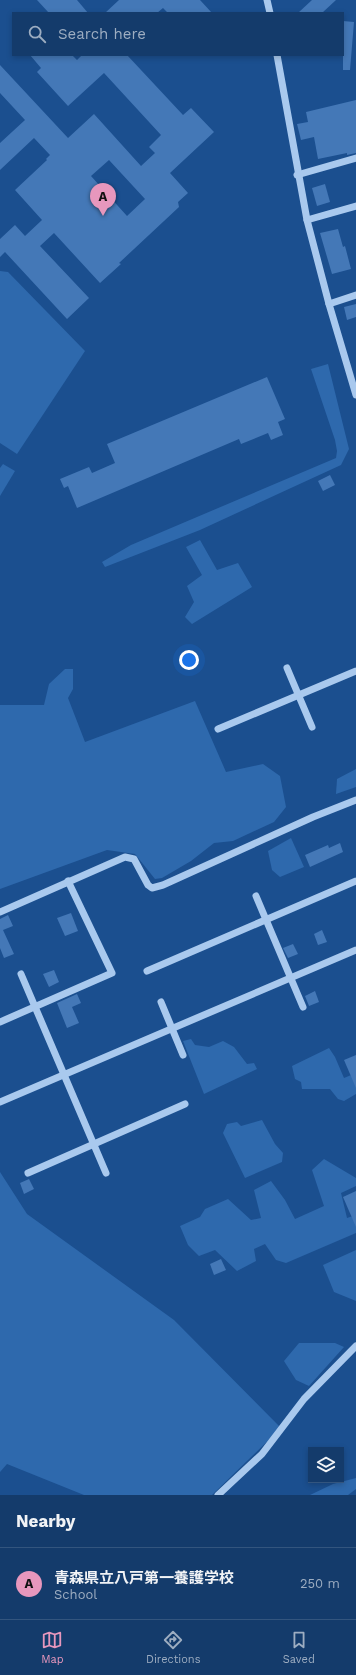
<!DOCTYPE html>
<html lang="en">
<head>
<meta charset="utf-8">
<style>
  body { margin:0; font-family:"Work Sans","Noto Sans JP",sans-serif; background:#1d4271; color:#f1f3f6 }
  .controls { position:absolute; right:12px; bottom:12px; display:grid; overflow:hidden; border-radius:0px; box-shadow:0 2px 6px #0003 }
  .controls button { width:36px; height:36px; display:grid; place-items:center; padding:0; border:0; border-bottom:1px solid #33557e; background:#143b6b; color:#f1f3f6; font:20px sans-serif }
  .you { position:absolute; left:189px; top:660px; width:14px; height:14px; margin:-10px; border:3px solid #fff; border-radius:50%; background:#1a73e8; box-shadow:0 0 0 6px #1a73e833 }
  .badge { display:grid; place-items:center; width:26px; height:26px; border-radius:50%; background:#e797bd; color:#111; font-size:13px; font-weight:700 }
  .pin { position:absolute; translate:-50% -33px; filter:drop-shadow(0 1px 2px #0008) }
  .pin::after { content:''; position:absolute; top:21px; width:14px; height:12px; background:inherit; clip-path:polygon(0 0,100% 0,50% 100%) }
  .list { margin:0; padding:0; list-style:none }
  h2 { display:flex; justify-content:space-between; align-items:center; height:52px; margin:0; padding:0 16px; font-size:17px }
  h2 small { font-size:13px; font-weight:400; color:#9dadc1 }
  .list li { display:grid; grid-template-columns:26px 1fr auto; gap:12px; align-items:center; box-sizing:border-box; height:72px; padding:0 16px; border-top:1px solid #33557e }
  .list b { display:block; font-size:15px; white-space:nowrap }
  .list p { margin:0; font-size:13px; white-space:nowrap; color:#9dadc1 }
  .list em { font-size:13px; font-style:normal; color:#9dadc1 }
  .icon { flex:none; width:22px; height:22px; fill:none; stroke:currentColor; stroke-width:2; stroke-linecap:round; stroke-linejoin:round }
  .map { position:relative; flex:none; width:356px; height:1495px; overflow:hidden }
  .search { position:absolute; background:#143b6b; box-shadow:0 2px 6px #0003; left:12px; right:12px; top:12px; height:44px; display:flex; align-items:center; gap:10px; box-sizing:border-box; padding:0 14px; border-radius:0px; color:#9dadc1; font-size:15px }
  .sheet { height:124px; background:#143b6b }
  nav { display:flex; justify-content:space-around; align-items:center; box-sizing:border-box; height:56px; border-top:1px solid #33557e; background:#143b6b; font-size:11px; color:#9dadc1 }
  nav a { display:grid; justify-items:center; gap:2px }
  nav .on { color:#e797bd }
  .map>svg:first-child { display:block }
  .green { fill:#2e69ad }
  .building { fill:#4478b7; fill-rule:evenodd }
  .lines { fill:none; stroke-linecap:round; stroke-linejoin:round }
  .minor { stroke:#a9c9ee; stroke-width:7 }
</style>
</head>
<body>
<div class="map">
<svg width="356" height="1495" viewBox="0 0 356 1495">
  <rect width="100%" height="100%" fill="#1b4f8f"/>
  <g class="green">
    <polygon points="0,271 8,272 85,351 17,454 0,443"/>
    <polygon points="328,364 349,449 341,465 200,530 105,567 102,562 131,545 336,458 337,451 335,440 311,369"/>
    <polygon points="3,464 15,471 0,496 0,468"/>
    <polygon points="200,540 217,570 238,563 252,587 192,624 185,617 194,602 187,586 202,575 186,547"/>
    <polygon points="65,669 73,669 73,689 68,698 85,742 195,701 226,772 263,764 280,776 286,807 274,822 233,841 214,843 191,861 162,878 155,879 135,854 107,850 0,889 0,705 44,705 49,684"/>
    <polygon points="356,769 356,787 336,794 337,779"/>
    <polygon points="291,838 304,867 280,877 272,870 268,851"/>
    <polygon points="191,1039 195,1045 209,1047 223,1041 234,1047 247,1064 254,1063 257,1069 204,1094 183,1041"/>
    <polygon points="329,1048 335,1057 344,1078 356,1073 356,1094 344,1101 338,1099 330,1089 302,1089 301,1082 295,1079 292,1066"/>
    <polygon points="262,1120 275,1144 283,1153 282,1162 245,1178 223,1133 227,1124 237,1122 241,1126"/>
    <polygon points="324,1159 356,1178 356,1186 341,1193 347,1218 356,1215 356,1233 286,1263 276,1260 265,1244 254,1249 256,1261 237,1271 215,1250 199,1256 188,1245 180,1226 200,1217 205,1209 228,1199 251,1220 261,1218 254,1190 271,1181 285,1200 295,1219 324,1206 312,1170"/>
    <polygon points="0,1172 27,1214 174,1320 281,1428 212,1495 84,1495 7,1464 0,1472"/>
    <polygon points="356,1250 356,1301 334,1292 323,1265"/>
    <polygon points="299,1343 335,1343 344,1347 309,1386 296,1380 284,1361"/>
    <polygon points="356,1478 356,1489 348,1495 310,1495 333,1484"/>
  </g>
  <g class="building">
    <polygon points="37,0 77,0 88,13 49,13"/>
    <polygon points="119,0 200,0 212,13 168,13 163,8 157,13 105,13"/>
    <polygon points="312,0 336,0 322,13 298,13"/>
    <polygon points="343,21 354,22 350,70 343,70"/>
    <path d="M 30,55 L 72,55 L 77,60 L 82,55 L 127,55 L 183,115 L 191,108 L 214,132 L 170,173 L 188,193 L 178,202 L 179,207 L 119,263 L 121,264 L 100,283 L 54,233 L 40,246 L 89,298 L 67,319 L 5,252 L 0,257 L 0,239 L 15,225 L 25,236 L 42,220 L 15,190 L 47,160 L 46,159 L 50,155 L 34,138 L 0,170 L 0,143 L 25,120 L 0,93 L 0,65 L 68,138 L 94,114 L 141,166 L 155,153 L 149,147 L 161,135 L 104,73 L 68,106 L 37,72 L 41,68 ZM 109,160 L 145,199 L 127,216 L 91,176 Z"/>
    <polygon points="356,100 356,153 347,155 347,153 318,159 314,137 301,140 297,124 308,122 306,112"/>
    <polygon points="325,184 330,202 317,206 312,188"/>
    <polygon points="338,229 343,247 345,246 351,269 332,274 320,233"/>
    <polygon points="356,304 356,317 347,320 344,307"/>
    <polygon points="267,377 285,419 278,422 283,435 271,440 268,433 241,444 239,439 77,508 68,486 64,488 60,479 89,467 92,473 115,463 107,444"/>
    <polygon points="330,475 335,485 323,491 318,481"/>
    <polygon points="340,843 343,852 310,867 305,855 328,845 329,848"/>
    <polygon points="71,913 78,931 65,936 57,918"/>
    <polygon points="8,915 13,926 3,930 14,954 4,958 0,948 0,919"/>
    <polygon points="322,930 327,942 318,945 314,934"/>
    <polygon points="293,944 298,954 288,958 283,948"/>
    <polygon points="54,970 59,982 49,987 43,974"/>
    <polygon points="315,991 319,1002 309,1006 305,996"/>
    <polygon points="77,994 81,1003 72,1007 79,1023 67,1028 57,1003"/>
    <polygon points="356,1055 356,1088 344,1060"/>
    <polygon points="29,1179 34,1189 24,1194 20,1183"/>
    <polygon points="356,1191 356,1227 343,1197"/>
    <polygon points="221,1259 226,1270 214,1275 210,1264"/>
  </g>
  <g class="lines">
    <g class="minor">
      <polyline points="267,0 270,13"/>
      <polyline points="277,55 307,220 329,304 356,395"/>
      <polyline points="297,175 356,158"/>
      <polyline points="307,220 356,206"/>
      <polyline points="329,304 356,295"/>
      <polyline points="287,668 312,727"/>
      <polyline points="218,729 356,671"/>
      <polyline points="256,896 303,1007"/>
      <polyline points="0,912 125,857 134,859 148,885 152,888 163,885 313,817 356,800"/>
      <polyline points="147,971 356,881"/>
      <polyline points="21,974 106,1173"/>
      <polyline points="161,1002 183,1055"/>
      <polyline points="0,1022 112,973 68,881"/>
      <polyline points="0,1102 356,950"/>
      <polyline points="28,1173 185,1104"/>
      <polyline points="218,1495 262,1454 304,1399 356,1346"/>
    </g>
  </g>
</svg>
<div class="controls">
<button><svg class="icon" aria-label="layers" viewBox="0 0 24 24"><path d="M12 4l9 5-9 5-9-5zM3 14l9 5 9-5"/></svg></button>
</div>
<div class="you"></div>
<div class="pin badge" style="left:103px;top:216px">A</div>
<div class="search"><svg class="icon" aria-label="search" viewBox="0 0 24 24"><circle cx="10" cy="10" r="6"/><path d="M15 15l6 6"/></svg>Search here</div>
</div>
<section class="sheet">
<h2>Nearby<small></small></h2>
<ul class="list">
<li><span class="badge">A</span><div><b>青森県立八戸第一養護学校</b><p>School</p></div><em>250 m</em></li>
</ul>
</section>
<nav>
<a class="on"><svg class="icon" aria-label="map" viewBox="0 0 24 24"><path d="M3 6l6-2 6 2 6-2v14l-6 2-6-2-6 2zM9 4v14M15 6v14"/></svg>Map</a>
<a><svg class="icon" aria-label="directions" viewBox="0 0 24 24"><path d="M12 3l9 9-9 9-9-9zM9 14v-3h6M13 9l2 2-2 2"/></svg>Directions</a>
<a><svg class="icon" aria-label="saved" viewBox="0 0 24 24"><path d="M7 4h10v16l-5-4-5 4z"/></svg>Saved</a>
</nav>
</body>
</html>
